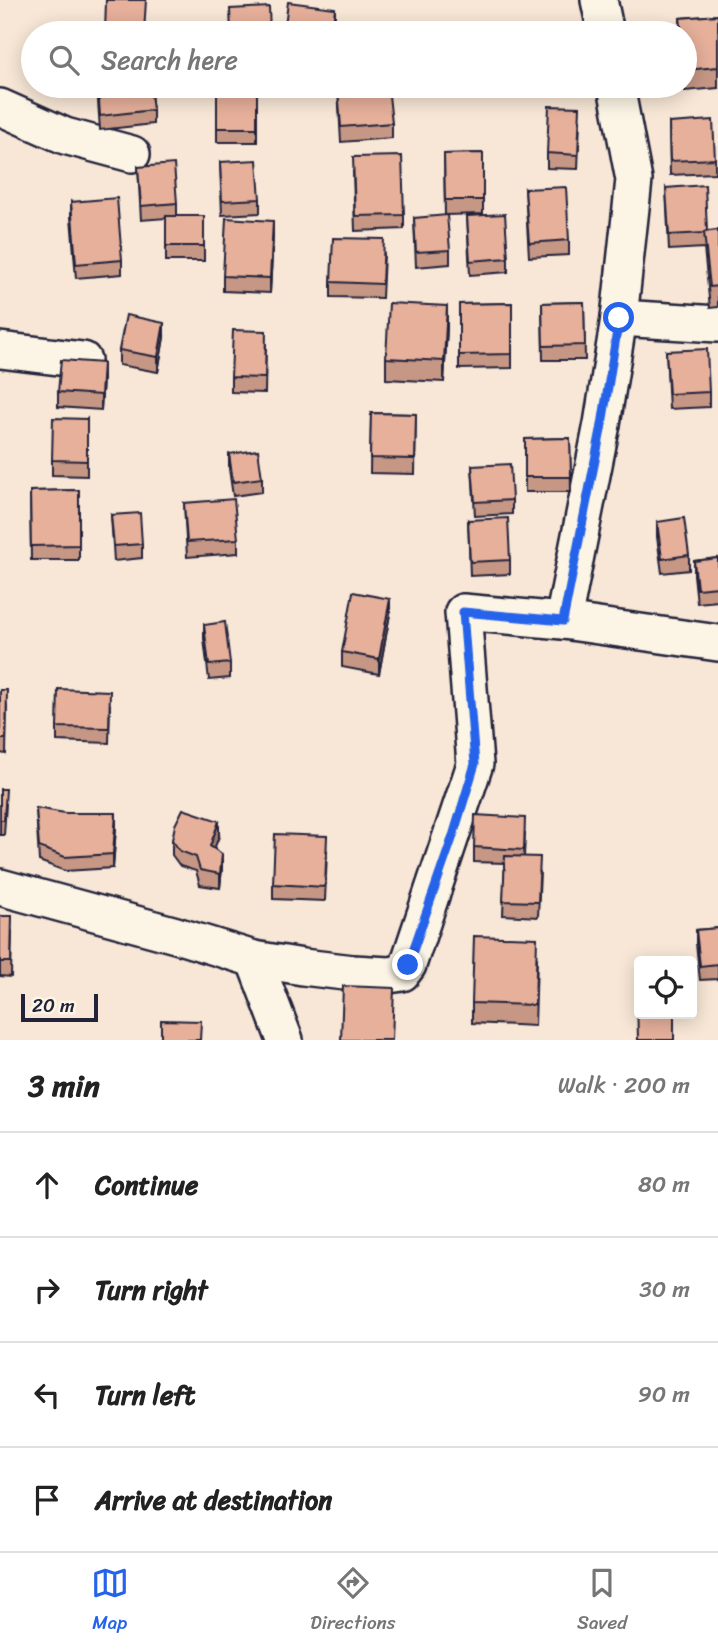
<!DOCTYPE html>
<html lang="en">
<head>
<meta charset="utf-8">
<style>
  body { margin:0; font-family:Sriracha,sans-serif; background:#f2f2f2; color:#222 }
  .controls { position:absolute; right:21px; bottom:21px; display:grid; overflow:hidden; border-radius:7px; box-shadow:0 4px 18px #0003 }
  .controls button { width:63px; height:63px; display:grid; place-items:center; padding:0; border:0; border-bottom:2px solid #e0e0e0; background:#fff; color:#222; font:35px sans-serif }
  .scale { position:absolute; left:21px; bottom:18px; width:77px; box-sizing:border-box; padding-left:7px; border:4px solid #22223b; border-top:0; font-size:19px; line-height:24px; white-space:nowrap; color:#22223b; -webkit-text-stroke:5px #fcf5e5; paint-order:stroke }
  .stop { position:absolute; width:21px; height:21px; margin:-16px; border:5px solid #2563eb; border-radius:50%; background:#fff }
  .stop.end { background:#2563eb; border-color:#fff; box-shadow:0 2px 7px #0008 }
  .list { margin:0; padding:0; list-style:none }
  h2 { display:flex; justify-content:space-between; align-items:center; height:91px; margin:0; padding:0 28px; font-size:30px }
  h2 small { font-size:23px; font-weight:400; color:#767676 }
  .list li { display:grid; grid-template-columns:46px 1fr auto; gap:21px; align-items:center; box-sizing:border-box; height:105px; padding:0 28px; border-top:2px solid #e0e0e0 }
  .list b { display:block; font-size:26px; white-space:nowrap }
  .list em { font-size:23px; font-style:normal; color:#767676 }
  .icon { flex:none; width:38px; height:38px; fill:none; stroke:currentColor; stroke-width:2; stroke-linecap:round; stroke-linejoin:round }
  .map { position:relative; flex:none; width:718px; height:1040px; overflow:hidden }
  .search { position:absolute; background:#fff; box-shadow:0 4px 18px #0003; left:21px; right:21px; top:21px; height:77px; display:flex; align-items:center; gap:18px; box-sizing:border-box; padding:0 24px; border-radius:38px; color:#767676; font-size:26px }
  .sheet { height:511px; background:#fff }
  nav { display:flex; justify-content:space-around; align-items:center; box-sizing:border-box; height:98px; border-top:2px solid #e0e0e0; background:#fff; font-size:19px; color:#767676 }
  nav a { display:grid; justify-items:center; gap:4px }
  nav .on { color:#2563eb }
  .map>svg:first-child { display:block }
  .lines { fill:none; stroke-linecap:round; stroke-linejoin:round }
  .minor-casing { stroke:#22223b; stroke-width:40 }
  .minor { stroke:#fcf5e5; stroke-width:35 }
  .wall { fill:#c69785; stroke:#22223b; stroke-width:2 }
  .shaded-wall { fill:#a17b6c; stroke:#22223b; stroke-width:2 }
  .building { fill:#e6b09b; stroke:#22223b; stroke-width:2 }
  .route { stroke:#2563eb; stroke-width:9 }
</style>
</head>
<body>
<div class="map">
<svg width="718" height="1040" viewBox="0 0 718 1040">
  <rect width="100%" height="100%" fill="#f8e7d6"/>
  <filter id="ink" filterUnits="userSpaceOnUse"><feTurbulence type="fractalNoise" baseFrequency=".0143" numOctaves="2"/><feDisplacementMap in="SourceGraphic" scale="14" xChannelSelector="R" yChannelSelector="G"/><feConvolveMatrix kernelMatrix="1 2 1 2 8 2 1 2 1" color-interpolation-filters="sRGB"/></filter>
  <g filter="url(#ink)">
    <g class="lines">
      <g class="minor-casing">
        <g id="minor">
          <polyline points="599,0 606,33"/>
          <polyline points="0,107 65,136 132,154"/>
          <polyline points="619,318 718,324"/>
          <polyline points="0,350 83,360"/>
          <polyline points="563,621 718,643"/>
          <polyline points="0,887 176,935 254,959 303,967 353,973 389,975 402,973 408,965 475,764 463,612 563,621 602,424 619,318 634,180 616,86"/>
          <polyline points="254,959 285,1040"/>
        </g>
      </g>
      <use href="#minor" class="minor"/>
    </g>
    <g class="wall">
      <polygon points="718,15 718,88 685,91 685,33 680,33 680,18"/>
      <polygon points="97,86 150,86 153,110 153,124 100,130"/>
      <rect x="217" y="86" width="40" height="56"/>
      <polygon points="299,86 333,86 333,92 299,94"/>
      <polygon points="338,89 392,123 392,138 341,142"/>
      <polygon points="580,121 578,169 547,168 547,153"/>
      <polygon points="669,123 715,159 715,173 670,175"/>
      <polygon points="483,153 483,214 445,215 444,154"/>
      <polygon points="220,162 260,199 260,213 222,215"/>
      <polygon points="138,167 177,203 177,216 204,216 204,261 166,261 166,218 141,220"/>
      <polygon points="353,172 404,215 404,229 355,231"/>
      <polygon points="666,188 707,231 718,230 718,307 710,308 704,248 669,250"/>
      <polygon points="525,189 569,240 569,255 529,257"/>
      <polygon points="71,202 122,260 122,274 76,278 71,217"/>
      <polygon points="467,216 508,258 508,272 470,275"/>
      <polygon points="414,218 450,250 450,264 416,267"/>
      <polygon points="273,236 270,293 223,291 223,276"/>
      <polygon points="384,254 382,298 331,297 331,282"/>
      <polygon points="584,302 585,360 543,360 542,303"/>
      <polygon points="512,303 512,368 459,369 459,304"/>
      <polygon points="447,327 444,382 386,379 386,358"/>
      <polygon points="164,337 158,372 119,365 119,350"/>
      <polygon points="266,345 265,393 231,392 231,377"/>
      <polygon points="666,351 709,392 709,407 669,409"/>
      <polygon points="103,378 101,410 58,407 58,392"/>
      <polygon points="371,413 416,414 415,474 370,473"/>
      <polygon points="87,419 87,476 52,475 52,460"/>
      <polygon points="570,438 571,492 525,492 525,439"/>
      <polygon points="229,454 262,478 262,492 233,496 229,469"/>
      <polygon points="472,466 512,500 512,514 475,516"/>
      <polygon points="79,490 79,560 31,560 30,491"/>
      <polygon points="184,503 238,539 238,553 187,557"/>
      <polygon points="111,515 142,544 142,558 114,561"/>
      <polygon points="468,520 510,560 510,574 470,576"/>
      <polygon points="657,522 689,555 689,570 662,573 657,537"/>
      <polygon points="718,558 718,601 697,603 694,575 694,561"/>
      <polygon points="390,614 379,674 342,667 342,652"/>
      <polygon points="204,625 230,663 230,678 209,680 204,639"/>
      <polygon points="0,690 7,705 6,754 0,753"/>
      <polygon points="110,705 109,743 57,741 57,727"/>
      <polygon points="0,789 6,804 4,835 0,835"/>
      <polygon points="36,808 116,827 113,868 65,871 39,861"/>
      <polygon points="525,833 524,857 540,872 538,917 503,915 505,863 474,862 474,847"/>
      <polygon points="219,836 214,848 222,868 220,888 200,885 196,871 180,866 172,855 172,840"/>
      <polygon points="327,851 325,901 273,899 273,884"/>
      <polygon points="0,916 12,931 11,977 0,976"/>
      <polygon points="718,928 718,979 700,980 696,944 696,930"/>
      <polygon points="537,959 535,1026 472,1023 472,1003"/>
    </g>
    <g class="shaded-wall">
      <polygon points="335,8 335,22 333,33 332,33"/>
      <polygon points="273,221 273,236 270,293 270,278"/>
      <polygon points="447,306 447,327 444,382 444,361"/>
      <polygon points="164,323 164,337 158,372 158,357"/>
      <polygon points="103,363 103,378 101,410 101,395"/>
      <polygon points="390,599 390,614 379,674 379,659"/>
      <polygon points="116,813 116,827 113,868 113,854"/>
      <polygon points="219,821 219,836 210,860 210,846"/>
      <polygon points="222,854 222,868 220,888 220,874"/>
    </g>
    <g class="building">
      <polygon points="106,0 146,0 144,33 105,33"/>
      <polygon points="288,2 335,8 332,33 284,33"/>
      <polygon points="269,7 270,33 231,33 230,9"/>
      <polygon points="718,15 718,67 685,70 685,33 682,33 680,18"/>
      <polygon points="98,86 150,86 153,110 100,116"/>
      <rect x="217" y="86" width="40" height="42"/>
      <polygon points="378,86 388,86 392,123 341,127 338,89"/>
      <polygon points="549,106 580,107 578,155 547,153"/>
      <polygon points="713,120 715,159 670,161 669,123"/>
      <polygon points="483,153 483,200 445,200 444,154"/>
      <polygon points="402,156 404,215 355,216 353,157"/>
      <polygon points="257,160 260,199 222,201 220,162"/>
      <polygon points="174,164 177,203 141,206 138,167"/>
      <polygon points="705,185 707,231 704,232 704,233 669,235 666,188"/>
      <polygon points="566,187 569,240 529,243 525,189"/>
      <polygon points="117,198 122,260 76,264 71,202"/>
      <polygon points="505,214 508,258 470,261 467,216"/>
      <polygon points="447,215 450,250 416,252 414,218"/>
      <rect x="166" y="216" width="38" height="30"/>
      <polygon points="226,218 273,221 270,278 223,276"/>
      <polygon points="718,230 718,286 710,287 704,232"/>
      <polygon points="333,238 384,239 382,284 331,282"/>
      <polygon points="584,302 585,345 543,346 542,303"/>
      <polygon points="389,303 447,306 444,361 386,358"/>
      <polygon points="512,303 512,354 459,355 459,304"/>
      <polygon points="126,315 164,323 158,357 119,350"/>
      <polygon points="233,330 266,331 265,378 231,377"/>
      <polygon points="707,349 709,392 669,394 666,351"/>
      <polygon points="61,360 103,363 101,395 58,392"/>
      <polygon points="371,413 416,414 415,459 370,458"/>
      <polygon points="53,418 87,419 87,461 52,460"/>
      <polygon points="570,438 571,477 525,477 525,439"/>
      <polygon points="258,450 262,478 233,482 229,454"/>
      <polygon points="510,464 512,500 475,502 472,466"/>
      <polygon points="79,490 79,545 31,546 30,491"/>
      <polygon points="234,499 238,539 187,542 184,503"/>
      <polygon points="140,513 142,544 114,546 111,515"/>
      <polygon points="508,518 510,560 470,562 468,520"/>
      <polygon points="684,518 689,555 662,559 657,522"/>
      <polygon points="718,558 718,587 697,589 694,561"/>
      <polygon points="353,592 390,599 379,659 342,652"/>
      <polygon points="225,622 230,663 209,665 204,625"/>
      <polygon points="58,689 110,691 109,728 57,727"/>
      <polygon points="0,690 7,690 6,739 0,739"/>
      <polygon points="0,789 6,789 4,820 0,820"/>
      <polygon points="36,808 65,813 116,813 113,854 65,857 39,847"/>
      <polygon points="183,809 219,821 210,846 222,854 220,874 200,870 196,857 180,851 172,840 175,825"/>
      <polygon points="475,815 525,818 524,850 474,847"/>
      <polygon points="275,834 327,836 325,887 273,884"/>
      <polygon points="505,856 540,857 538,902 503,901"/>
      <polygon points="0,916 12,916 11,962 0,962"/>
      <polygon points="718,928 718,964 700,966 696,930"/>
      <polygon points="474,936 537,938 535,1005 472,1003"/>
      <polygon points="343,986 394,988 392,1040 341,1040"/>
      <polygon points="637,997 639,997 639,1014 674,1014 674,1040 638,1040"/>
      <polygon points="161,1020 201,1021 200,1040 161,1040"/>
    </g>
  </g>
  <g class="lines" filter="url(#ink)">
    <polyline class="route" points="408,965 453,836 475,764 463,612 563,621 602,425 619,318"/>
  </g>
</svg>
<div class="controls">
<button><svg class="icon" aria-label="locate" viewBox="0 0 24 24"><circle cx="12" cy="12" r="6"/><path d="M12 2v4M12 18v4M2 12h4M18 12h4"/></svg></button>
</div>
<div class="scale">20 m</div>
<div class="stop" style="left:619px;top:318px"></div>
<div class="stop end" style="left:408px;top:965px"></div>
<div class="search"><svg class="icon" aria-label="search" viewBox="0 0 24 24"><circle cx="10" cy="10" r="6"/><path d="M15 15l6 6"/></svg>Search here</div>
</div>
<section class="sheet">
<h2>3 min<small>Walk · 200 m</small></h2>
<ul class="list">
<li><svg class="icon" aria-label="ahead" viewBox="0 0 24 24"><path d="M12 20V5M6 11l6-6 6 6"/></svg><div><b>Continue</b></div><em>80 m</em></li>
<li><svg class="icon" aria-label="right" viewBox="0 0 24 24"><path d="M7 20v-9h11M14 6l5 5-5 5"/></svg><div><b>Turn right</b></div><em>30 m</em></li>
<li><svg class="icon" aria-label="left" viewBox="0 0 24 24"><path d="M17 20v-9H6M10 6l-5 5 5 5"/></svg><div><b>Turn left</b></div><em>90 m</em></li>
<li><svg class="icon" aria-label="arrive" viewBox="0 0 24 24"><path d="M6 21V4h12l-3 4 3 4H6"/></svg><div><b>Arrive at destination</b></div></li>
</ul>
</section>
<nav>
<a class="on"><svg class="icon" aria-label="map" viewBox="0 0 24 24"><path d="M3 6l6-2 6 2 6-2v14l-6 2-6-2-6 2zM9 4v14M15 6v14"/></svg>Map</a>
<a><svg class="icon" aria-label="directions" viewBox="0 0 24 24"><path d="M12 3l9 9-9 9-9-9zM9 14v-3h6M13 9l2 2-2 2"/></svg>Directions</a>
<a><svg class="icon" aria-label="saved" viewBox="0 0 24 24"><path d="M7 4h10v16l-5-4-5 4z"/></svg>Saved</a>
</nav>
</body>
</html>
